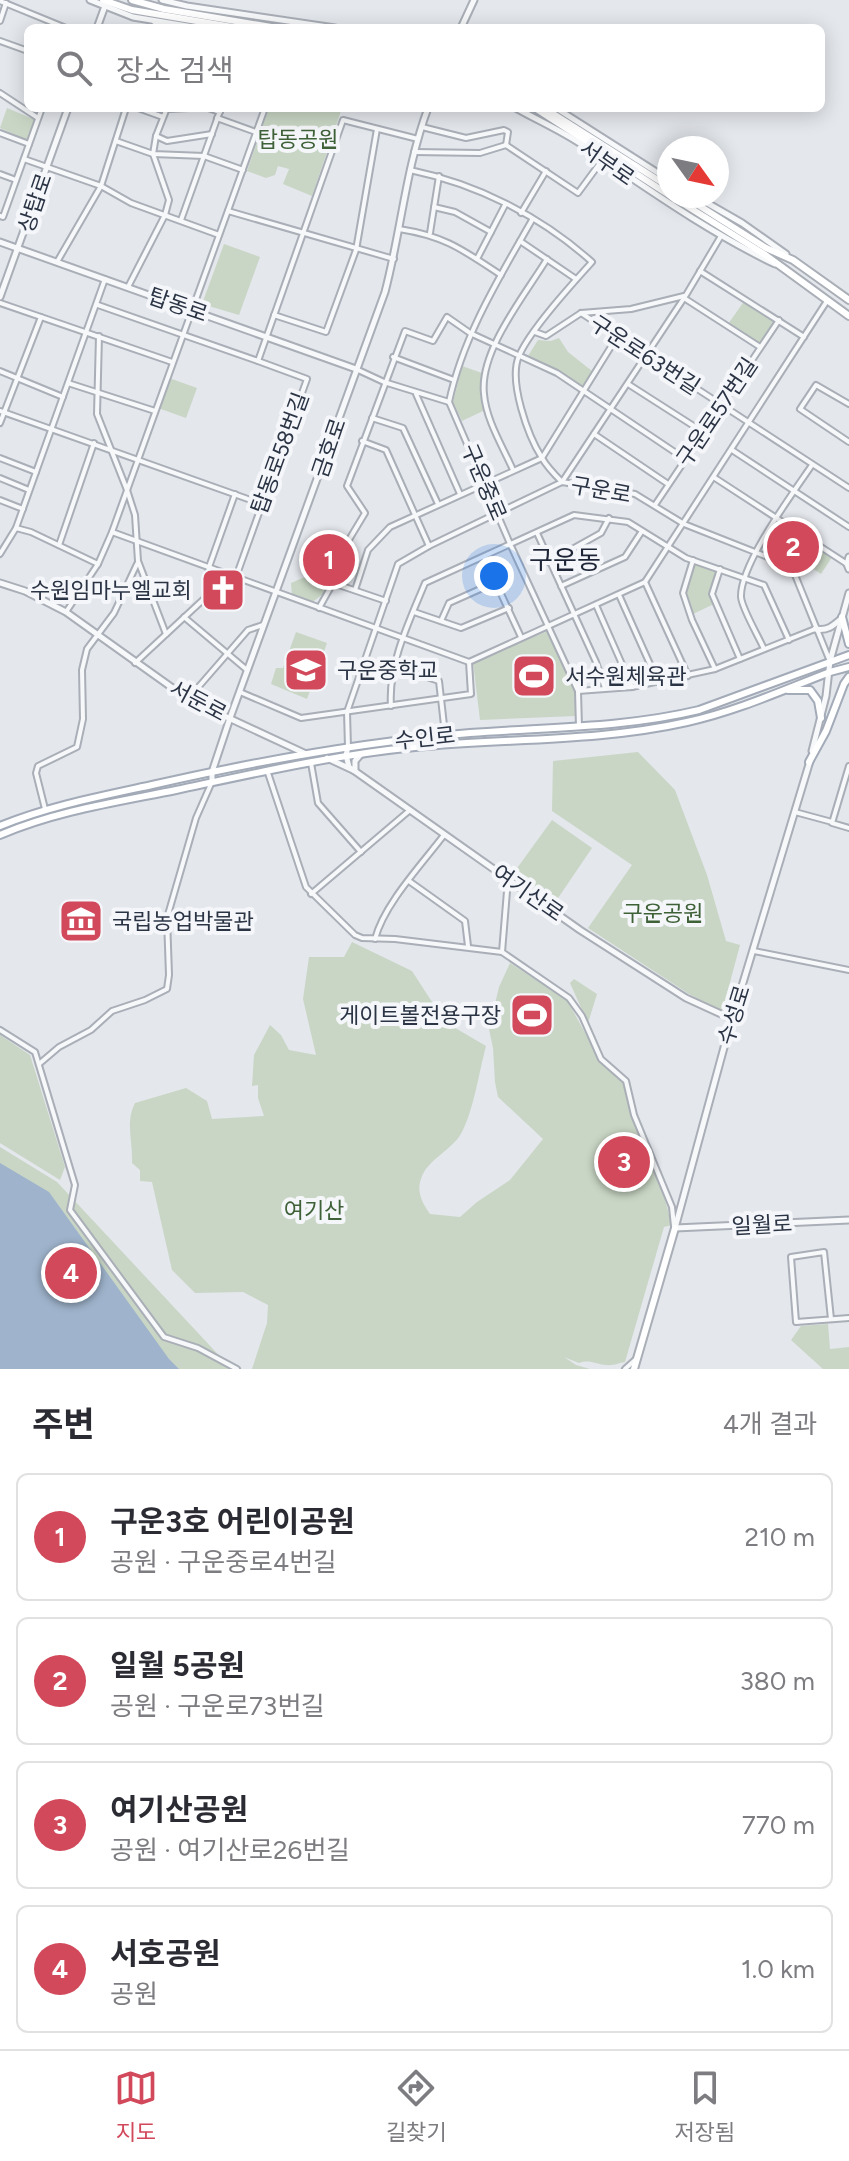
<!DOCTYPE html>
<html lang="ko">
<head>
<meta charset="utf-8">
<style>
  body { margin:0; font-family:Figtree,"Noto Sans KR",sans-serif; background:#f2f2f3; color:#2b2b33 }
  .compass { position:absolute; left:657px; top:136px; width:72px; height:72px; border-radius:50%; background:#fff; box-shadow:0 4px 20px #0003; rotate:123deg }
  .you { position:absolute; left:494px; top:576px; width:28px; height:28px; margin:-20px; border:6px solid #fff; border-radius:50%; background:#1a73e8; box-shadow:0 0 0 12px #1a73e833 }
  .badge { display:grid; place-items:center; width:52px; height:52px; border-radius:50%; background:#d1495b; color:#fff; font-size:26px; font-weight:700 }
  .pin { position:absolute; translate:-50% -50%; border:4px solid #fff; box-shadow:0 2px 8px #0006 }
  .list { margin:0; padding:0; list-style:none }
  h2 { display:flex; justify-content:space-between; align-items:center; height:104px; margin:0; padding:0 32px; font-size:34px }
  h2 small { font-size:26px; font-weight:400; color:#7c7c81 }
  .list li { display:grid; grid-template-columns:52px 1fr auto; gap:24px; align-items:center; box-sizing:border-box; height:128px; margin:0 16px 16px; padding:0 16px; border:2px solid #e1e1e2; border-radius:12px }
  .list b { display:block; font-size:30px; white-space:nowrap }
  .list p { margin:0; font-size:26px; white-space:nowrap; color:#7c7c81 }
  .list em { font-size:26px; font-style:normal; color:#7c7c81 }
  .icon { flex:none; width:44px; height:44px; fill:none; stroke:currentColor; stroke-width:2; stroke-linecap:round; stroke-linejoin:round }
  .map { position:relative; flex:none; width:849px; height:1369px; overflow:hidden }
  .search { position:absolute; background:#fff; box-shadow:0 4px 20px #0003; left:24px; right:24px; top:24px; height:88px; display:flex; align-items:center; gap:20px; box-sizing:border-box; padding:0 28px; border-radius:12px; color:#7c7c81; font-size:30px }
  .sheet { height:680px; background:#fff }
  nav { display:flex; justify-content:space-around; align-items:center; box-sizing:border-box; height:112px; border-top:2px solid #e1e1e2; background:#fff; font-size:22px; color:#7c7c81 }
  nav a { display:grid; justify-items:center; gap:4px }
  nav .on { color:#d1495b }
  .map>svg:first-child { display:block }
  .green { fill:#c9d6c5 }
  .water { fill:#9fb4cc }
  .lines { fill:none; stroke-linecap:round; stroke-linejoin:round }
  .minor-casing { stroke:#a9aeb7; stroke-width:8 }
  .tertiary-casing { stroke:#a9aeb7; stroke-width:9 }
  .secondary-casing { stroke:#a9aeb7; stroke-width:10 }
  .primary-casing { stroke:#a3abb8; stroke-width:10 }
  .minor { stroke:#f7f8fa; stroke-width:4 }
  .tertiary { stroke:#f7f8fa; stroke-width:5 }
  .secondary { stroke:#fff; stroke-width:6 }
  .primary { stroke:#fff; stroke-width:6 }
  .labels { text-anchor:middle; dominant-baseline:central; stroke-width:8; stroke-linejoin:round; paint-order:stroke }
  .park-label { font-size:22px; fill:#3f6138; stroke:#f4f6f9 }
  .street-label { font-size:22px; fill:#2b3445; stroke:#f4f6f9 }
  .poi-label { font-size:22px; fill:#2b3445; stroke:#f4f6f9; text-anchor:start }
  .quarter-label { font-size:26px; fill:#1d2536; stroke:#f4f6f9 }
</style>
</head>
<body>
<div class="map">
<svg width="849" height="1369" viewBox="0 0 849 1369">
  <rect width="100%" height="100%" fill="#e4e7ec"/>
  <g class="green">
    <polygon points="7,108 38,121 29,141 0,128"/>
    <polygon points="269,108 342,108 312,196 283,184 289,169 278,166 275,175 266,178 247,171"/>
    <polygon points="224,244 260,257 239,315 202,304"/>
    <polygon points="745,300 776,321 760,345 728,324"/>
    <polygon points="559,338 568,352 592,371 582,387 558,371 528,356 538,340 551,341"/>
    <polygon points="462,366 482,373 480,394 485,410 462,421 453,402"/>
    <polygon points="169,378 197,388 186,418 158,408"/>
    <polygon points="777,522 832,557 821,574 806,564 799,550 785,558 764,544"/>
    <polygon points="328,538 342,546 326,592 311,603 292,596 291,583 314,573"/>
    <polygon points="694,563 718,570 710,594 714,604 693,614 685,593"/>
    <polygon points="548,631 575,692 576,716 480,720 473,662"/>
    <polygon points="296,632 327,643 307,699 271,684 276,668 283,668"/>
    <polygon points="638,752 675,790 707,875 726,941 740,945 722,1012 689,994 588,928 632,865 552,811 553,761"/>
    <polygon points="552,820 592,848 556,901 515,871"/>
    <path d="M 352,942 L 412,971 L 445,1022 L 486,1046 C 479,1072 474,1109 462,1132 C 452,1151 427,1159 421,1179 C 416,1192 423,1204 430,1214 L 460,1217 L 477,1202 L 510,1180 L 543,1139 L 498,1097 L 495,1082 L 493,1048 L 489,1029 L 499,987 L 510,963 L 567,1000 L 600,1060 L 625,1081 L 628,1104 L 662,1189 L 672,1225 L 664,1227 L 625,1362 C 617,1363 614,1366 606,1365 C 595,1364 590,1359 579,1363 L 564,1357 L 576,1365 L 590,1369 L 252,1369 L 267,1323 L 268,1305 L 243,1292 L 195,1293 L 172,1270 L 152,1182 L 140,1181 L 140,1170 L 132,1163 C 133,1140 125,1123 135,1103 L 186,1088 L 207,1101 L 212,1119 L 264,1116 L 258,1098 L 258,1085 L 252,1086 L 254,1055 L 270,1025 L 281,1035 L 289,1050 L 316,1055 L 303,999 L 309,957 L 344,957 Z"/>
    <polygon points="574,979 597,994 588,1023 570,983"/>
    <polygon points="0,1035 30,1055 65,1167 60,1180 0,1143"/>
    <polygon points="0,1147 57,1182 227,1364 228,1369 0,1369"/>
    <polygon points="828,1324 830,1349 849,1347 849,1369 823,1369 791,1340 801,1326"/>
  </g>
  <polygon class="water" points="0,1163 49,1192 169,1359 179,1369 0,1369"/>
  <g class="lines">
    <g class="minor-casing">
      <g id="minor">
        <polyline points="0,1 66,28"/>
        <polyline points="0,21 6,3"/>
        <polyline points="154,22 171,28"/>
        <polyline points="0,41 28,51"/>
        <polyline points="0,93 38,118"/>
        <polyline points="138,108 163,117"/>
        <polyline points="208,108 220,112"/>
        <polyline points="168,109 189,108"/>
        <polyline points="217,118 256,132"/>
        <polyline points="422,127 466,138 504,130 508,132 506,145"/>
        <polyline points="0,133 29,144"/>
        <polyline points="156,136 167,141 212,134"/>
        <polyline points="116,141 153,154 204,156 243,170"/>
        <polyline points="506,145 578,193 603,159"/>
        <polyline points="414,152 480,153 506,145"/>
        <polyline points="24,159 101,186 131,203 219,235"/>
        <path d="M 410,170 C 477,184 541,216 592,262 C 572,284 529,331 519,356 C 508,381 528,436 542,458 C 547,467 555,475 562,482"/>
        <polyline points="0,174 16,180"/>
        <polyline points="434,207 455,212 491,232"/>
        <polyline points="228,211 394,259"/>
        <polyline points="521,213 546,171"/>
        <polyline points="0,216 3,217 42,108"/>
        <polyline points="181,220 221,108"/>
        <path d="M 399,229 C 445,236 463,250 501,275"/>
        <polyline points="430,233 439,176"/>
        <polyline points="520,241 576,279"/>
        <polyline points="477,259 505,205"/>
        <polyline points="57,262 101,186 126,108"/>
        <polyline points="700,271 804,337"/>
        <polyline points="128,287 165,215 169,200 153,154 156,136 167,108"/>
        <polyline points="684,298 760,347"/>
        <polyline points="0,303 172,362"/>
        <polyline points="98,305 258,361"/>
        <polyline points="581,313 849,488"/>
        <polyline points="274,315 326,332 356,250 377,129"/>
        <polyline points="535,332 546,336 581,313 631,309 684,296"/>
        <polyline points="99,336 97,414 127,490 135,515 138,561 166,634"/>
        <polyline points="393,357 454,380"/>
        <polyline points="356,369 384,382 449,402 511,546 578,691 579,727"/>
        <polyline points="0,371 63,397"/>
        <polyline points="68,383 155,411"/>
        <polyline points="628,384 703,432"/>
        <polyline points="416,394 460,494"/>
        <path d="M 449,402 C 463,336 499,278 532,220"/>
        <polyline points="849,404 816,385 800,409 849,442"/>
        <polyline points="0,411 262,504"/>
        <polyline points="372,418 403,428 438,504"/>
        <polyline points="0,423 41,317"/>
        <polyline points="594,434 668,484"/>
        <polyline points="362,441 386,450 429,546"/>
        <polyline points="732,450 849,527"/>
        <polyline points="0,458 36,472"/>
        <path d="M 513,470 C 503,447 486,420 484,394 C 479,351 525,295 547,259"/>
        <polyline points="0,478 29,490"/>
        <polyline points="715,478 847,564"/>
        <polyline points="562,482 686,295 721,236"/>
        <polyline points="0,500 23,509"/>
        <polyline points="655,505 779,320"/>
        <polyline points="16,528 31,532 98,564"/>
        <polyline points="112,532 469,662 645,582 827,301"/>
        <polyline points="537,533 596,662 605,688"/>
        <polyline points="59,545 94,443"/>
        <polyline points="0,554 16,528 105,279"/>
        <polyline points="484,557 521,637"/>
        <polyline points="693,560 683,593 692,620 715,669"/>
        <polyline points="549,562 601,533 609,518"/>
        <polyline points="720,569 712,594 740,659"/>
        <polyline points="236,577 307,379 258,361 343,120 418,139"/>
        <polyline points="645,582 688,676"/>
        <polyline points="333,583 386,601"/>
        <polyline points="561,586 625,557 642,531"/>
        <polyline points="355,590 368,550 390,527 542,458 617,337"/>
        <polyline points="619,595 658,682"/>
        <polyline points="596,605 632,687"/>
        <polyline points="319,608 333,583 344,548 365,513 347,486 405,331 433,341 447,317 470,333 557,373 685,459"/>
        <polyline points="66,612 98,564 112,532 265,108"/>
        <polyline points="414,612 461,628 509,608"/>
        <polyline points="184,617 247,670"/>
        <polyline points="441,621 449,603 496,582"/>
        <path d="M 764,649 C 759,637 742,609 741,597 C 740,564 793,493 812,465"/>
        <polyline points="135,663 205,598 209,567 235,494"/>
        <polyline points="394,666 439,681 445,734"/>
        <polyline points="578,691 632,687 715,669 815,629"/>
        <polyline points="240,692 301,718 471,694 469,662"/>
        <polyline points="188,699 248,630 263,625"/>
        <path d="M 391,706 C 388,664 409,622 425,583 L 574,515 L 628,522 L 686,558 L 764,585 L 789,640"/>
        <polyline points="348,747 347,712 398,564 429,546 562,482 635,494 684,524 788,565 793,570 829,659"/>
        <polyline points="311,763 318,803 361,852"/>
        <polyline points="849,766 832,823 849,828"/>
        <polyline points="267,770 306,887 355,935 362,938 395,939 502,952"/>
        <polyline points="45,809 36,773 38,766 77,747 83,719 82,670 87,649 114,613 137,564"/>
        <polyline points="795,812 832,822"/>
        <polyline points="508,879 502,952 569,998 582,1016 601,1059 626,1081 634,1115 672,1207 674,1226"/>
        <polyline points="409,881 465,921 468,946"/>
        <polyline points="311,894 410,810"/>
        <path d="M 375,939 C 384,904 422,864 444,835"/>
        <polyline points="754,951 849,970"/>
        <polyline points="0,1030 35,1052 75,1185 70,1210 164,1337 198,1348 237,1369"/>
        <polyline points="39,1064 59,1047 91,1030 112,1011 145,1000 167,989 169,975 167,918 196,818 211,784"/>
        <polyline points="831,1319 824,1252 791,1257 796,1322 849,1318"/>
        <polyline points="625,1369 635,1360"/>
      </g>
    </g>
    <g class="tertiary-casing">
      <g id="tertiary">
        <polyline points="90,0 133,17 199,28"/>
        <polyline points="162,0 187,6 335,28"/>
        <polyline points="97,28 105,6"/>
        <polyline points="461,28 474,0"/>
        <path d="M 516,108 C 537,120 560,130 581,144 C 644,186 706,231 775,264"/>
        <polyline points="556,108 669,180"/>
        <polyline points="695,196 742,223 786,254"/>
        <polyline points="0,242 356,369"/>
        <polyline points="0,297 68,108"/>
        <polyline points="849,557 847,564 849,569"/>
        <polyline points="0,583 25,591 66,612 188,699 304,753"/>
        <path d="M 815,629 C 828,631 833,626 842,618"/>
        <polyline points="348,747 346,755 349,767 580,930 686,998 732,1019"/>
        <polyline points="812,751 826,696 830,661 849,593"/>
        <polyline points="327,758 355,771 355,761 361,754"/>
        <polyline points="810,761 729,1029 675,1228 849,1220"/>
        <path d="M 212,782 L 212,772 L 230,718 L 385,292 C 401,231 406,167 428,108"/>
      </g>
    </g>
    <g class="secondary-casing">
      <g id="secondary">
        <polyline points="103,0 132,10 238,28"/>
        <polyline points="132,0 164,9 277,28"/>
        <polyline points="535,108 669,195"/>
        <polyline points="544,108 669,187"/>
        <polyline points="671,196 764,254 849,316"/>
        <polyline points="684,196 766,248 793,260 849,300"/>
        <polyline points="634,1369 675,1228"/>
      </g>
    </g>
    <g class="primary-casing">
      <g id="primary">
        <polyline points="842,617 849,644"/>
        <polyline points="788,690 810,690 818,701 821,718"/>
        <polyline points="809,762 826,731 844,684 849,677"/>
        <path d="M 0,826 C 49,806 101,796 152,785 C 257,761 363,742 470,733 C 547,727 624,728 699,710 L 849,655"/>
        <path d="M 0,835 C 56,811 117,802 176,790 C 256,773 334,755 415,747 C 506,738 598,742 687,722 C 737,711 783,690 830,672 L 849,667"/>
      </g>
    </g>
    <use href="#minor" class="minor"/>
    <use href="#tertiary" class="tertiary"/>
    <use href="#secondary" class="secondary"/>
    <use href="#primary" class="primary"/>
  </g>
  <defs>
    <g id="church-square" transform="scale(2.3)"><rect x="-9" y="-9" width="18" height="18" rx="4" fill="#d1495b" stroke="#f4f6f9"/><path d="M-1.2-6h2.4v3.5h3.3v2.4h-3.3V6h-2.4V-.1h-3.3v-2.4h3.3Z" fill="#fff"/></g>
    <g id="school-square" transform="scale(2.3)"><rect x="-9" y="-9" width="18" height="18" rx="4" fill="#d1495b" stroke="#f4f6f9"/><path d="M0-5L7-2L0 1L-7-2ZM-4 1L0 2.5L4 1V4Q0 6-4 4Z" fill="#fff"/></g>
    <g id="stadium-square" transform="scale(2.3)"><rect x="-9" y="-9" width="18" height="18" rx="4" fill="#d1495b" stroke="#f4f6f9"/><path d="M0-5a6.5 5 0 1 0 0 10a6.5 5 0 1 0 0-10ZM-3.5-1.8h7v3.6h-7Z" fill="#fff"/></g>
    <g id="museum-square" transform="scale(2.3)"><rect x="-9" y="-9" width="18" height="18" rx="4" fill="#d1495b" stroke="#f4f6f9"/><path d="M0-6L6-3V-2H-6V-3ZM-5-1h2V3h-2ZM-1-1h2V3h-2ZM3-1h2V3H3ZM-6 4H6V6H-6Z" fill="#fff"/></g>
  </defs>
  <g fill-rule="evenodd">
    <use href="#church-square" x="223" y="590"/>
    <use href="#school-square" x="306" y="670"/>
    <use href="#stadium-square" x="534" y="676"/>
    <use href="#museum-square" x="81" y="921"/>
    <use href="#stadium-square" x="532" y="1015"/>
  </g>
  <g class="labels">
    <g class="park-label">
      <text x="298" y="139">탑동공원</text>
      <text x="663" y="913">구운공원</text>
      <text x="314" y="1210">여기산</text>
    </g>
    <g class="street-label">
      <text transform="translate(607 163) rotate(35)">서부로</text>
      <text transform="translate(35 203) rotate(-71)">상탑로</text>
      <text transform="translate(178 305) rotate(19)">탑동로</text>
      <text transform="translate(645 355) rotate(33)">구운로63번길</text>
      <text transform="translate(717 412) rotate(-56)">구운로57번길</text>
      <text transform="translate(329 448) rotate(-71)">금호로</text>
      <text transform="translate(280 453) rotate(-70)">탑동로58번길</text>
      <text transform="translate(484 482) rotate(67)">구운중로</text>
      <text transform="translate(601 490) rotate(10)">구운로</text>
      <text transform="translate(198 701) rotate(28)">서둔로</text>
      <text transform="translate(425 738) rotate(-6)">수인로</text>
      <text transform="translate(528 893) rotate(35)">여기산로</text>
      <text transform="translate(734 1015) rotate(-73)">수성로</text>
      <text transform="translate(762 1225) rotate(-3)">일월로</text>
    </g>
    <g class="poi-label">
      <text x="192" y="590" text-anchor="end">수원임마누엘교회</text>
      <text x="337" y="670">구운중학교</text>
      <text x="565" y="676">서수원체육관</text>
      <text x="112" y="921">국립농업박물관</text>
      <text x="501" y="1015" text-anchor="end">게이트볼전용구장</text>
    </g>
    <g class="quarter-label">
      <text x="565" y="560">구운동</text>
    </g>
  </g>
</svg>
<svg class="compass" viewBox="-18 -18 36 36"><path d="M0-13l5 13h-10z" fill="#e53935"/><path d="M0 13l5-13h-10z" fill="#7c7c81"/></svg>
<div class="you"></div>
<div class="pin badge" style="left:329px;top:560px">1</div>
<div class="pin badge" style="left:793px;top:547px">2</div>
<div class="pin badge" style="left:624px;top:1162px">3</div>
<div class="pin badge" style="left:71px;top:1273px">4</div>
<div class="search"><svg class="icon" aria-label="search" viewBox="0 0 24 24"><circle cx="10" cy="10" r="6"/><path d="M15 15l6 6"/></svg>장소 검색</div>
</div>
<section class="sheet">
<h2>주변<small>4개 결과</small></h2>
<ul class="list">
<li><span class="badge">1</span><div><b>구운3호 어린이공원</b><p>공원 · 구운중로4번길</p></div><em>210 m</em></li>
<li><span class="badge">2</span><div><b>일월 5공원</b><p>공원 · 구운로73번길</p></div><em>380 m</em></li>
<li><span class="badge">3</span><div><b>여기산공원</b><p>공원 · 여기산로26번길</p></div><em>770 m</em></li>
<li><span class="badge">4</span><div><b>서호공원</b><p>공원</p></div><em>1.0 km</em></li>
</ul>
</section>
<nav>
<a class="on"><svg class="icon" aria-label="map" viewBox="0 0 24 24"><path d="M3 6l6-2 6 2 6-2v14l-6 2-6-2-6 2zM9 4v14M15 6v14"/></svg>지도</a>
<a><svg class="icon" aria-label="directions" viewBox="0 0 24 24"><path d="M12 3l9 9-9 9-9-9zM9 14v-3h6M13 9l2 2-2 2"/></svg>길찾기</a>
<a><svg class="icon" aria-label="saved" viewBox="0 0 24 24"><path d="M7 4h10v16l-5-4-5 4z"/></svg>저장됨</a>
</nav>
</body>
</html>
